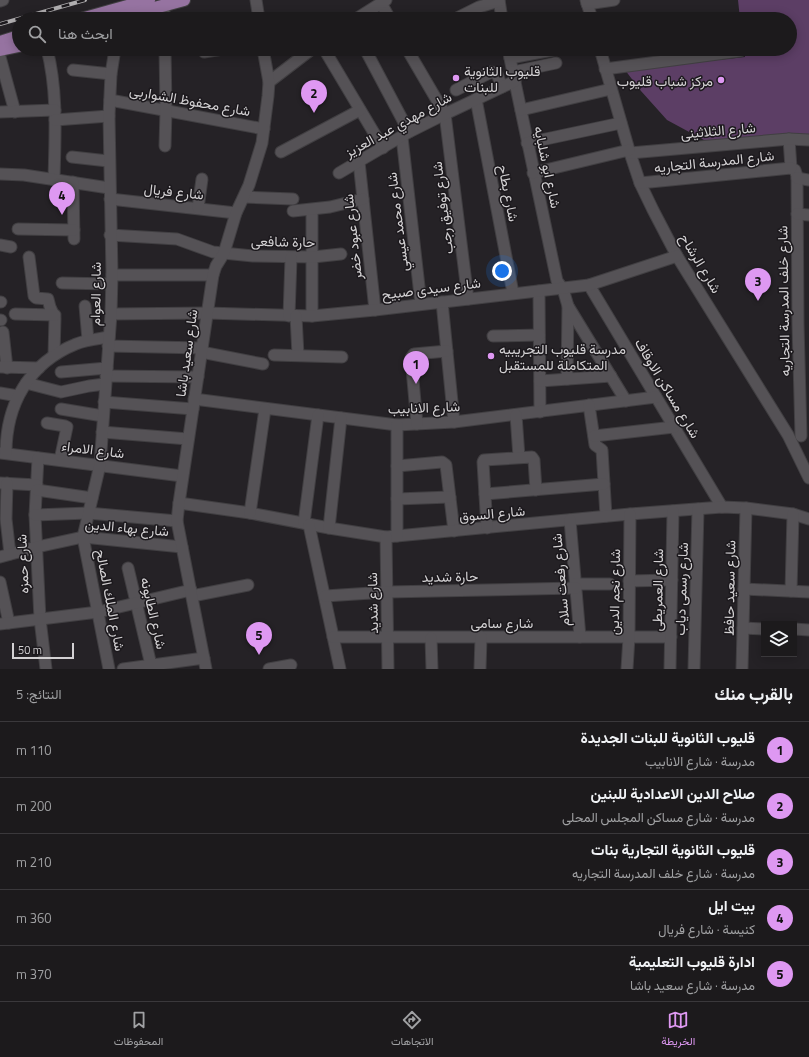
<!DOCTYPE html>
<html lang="ar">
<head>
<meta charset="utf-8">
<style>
  body { margin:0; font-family:"Titillium Web",Vazirmatn,sans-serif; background:#292729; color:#f1f3f6; direction:rtl }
  .controls { position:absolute; right:12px; bottom:12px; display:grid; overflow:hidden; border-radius:0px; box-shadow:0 2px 10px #0003 }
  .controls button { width:36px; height:36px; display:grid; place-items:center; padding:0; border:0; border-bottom:1px solid #3a383b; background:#1c1a1c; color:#f1f3f6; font:20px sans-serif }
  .scale { position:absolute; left:12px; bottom:10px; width:62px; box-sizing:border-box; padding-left:4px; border:2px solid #d3d1d3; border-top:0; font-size:11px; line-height:14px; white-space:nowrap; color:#d3d1d3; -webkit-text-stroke:3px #1c191d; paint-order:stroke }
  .you { position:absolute; left:502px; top:271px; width:14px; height:14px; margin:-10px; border:3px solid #fff; border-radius:50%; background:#1a73e8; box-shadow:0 0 0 6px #1a73e833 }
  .badge { display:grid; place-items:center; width:26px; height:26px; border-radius:50%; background:#de98f2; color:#111; font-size:13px; font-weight:700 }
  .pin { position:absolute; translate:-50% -33px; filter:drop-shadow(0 1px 2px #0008) }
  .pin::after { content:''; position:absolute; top:21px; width:14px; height:12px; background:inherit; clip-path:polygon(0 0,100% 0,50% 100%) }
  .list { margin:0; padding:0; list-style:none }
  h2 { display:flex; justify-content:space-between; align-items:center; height:52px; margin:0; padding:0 16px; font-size:17px }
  h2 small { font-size:13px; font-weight:400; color:#a0a1a3 }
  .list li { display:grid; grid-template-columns:26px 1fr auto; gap:12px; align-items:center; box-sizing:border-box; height:56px; padding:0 16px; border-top:1px solid #3a383b }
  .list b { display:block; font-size:15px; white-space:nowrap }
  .list p { margin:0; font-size:13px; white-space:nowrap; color:#a0a1a3 }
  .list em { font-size:13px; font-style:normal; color:#a0a1a3 }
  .icon { flex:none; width:22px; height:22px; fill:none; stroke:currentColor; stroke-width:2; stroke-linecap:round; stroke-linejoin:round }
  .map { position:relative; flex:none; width:809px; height:669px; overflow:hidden; direction:ltr }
  .search { position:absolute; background:#1c1a1c; box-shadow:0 2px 10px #0003; left:12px; right:12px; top:12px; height:44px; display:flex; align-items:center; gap:10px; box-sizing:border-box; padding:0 14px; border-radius:22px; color:#a0a1a3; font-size:15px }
  .sheet { height:332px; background:#1c1a1c }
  nav { display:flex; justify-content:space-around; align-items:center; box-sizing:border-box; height:56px; border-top:1px solid #3a383b; background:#1c1a1c; font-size:11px; color:#a0a1a3 }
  nav a { display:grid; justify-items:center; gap:2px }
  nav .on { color:#de98f2 }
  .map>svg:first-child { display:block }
  .green { fill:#5c3e65 }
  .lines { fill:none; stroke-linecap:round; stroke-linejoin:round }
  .minor-casing { stroke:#413f42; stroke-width:13 }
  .major-casing { stroke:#413f42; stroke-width:14 }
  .minor { stroke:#555256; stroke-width:11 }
  .major { stroke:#9673a1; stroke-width:12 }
  .rail-casing { stroke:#b0aeb0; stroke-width:4 }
  .rail { stroke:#1c191d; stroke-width:2.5; stroke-dasharray:8; stroke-linecap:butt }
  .poi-dot { fill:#de98f2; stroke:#1c191d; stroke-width:1.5 }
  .labels { text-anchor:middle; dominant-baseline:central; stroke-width:3; stroke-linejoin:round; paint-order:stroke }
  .poi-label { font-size:14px; fill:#d3d1d3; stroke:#1c191d; text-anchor:start }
  .street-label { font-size:14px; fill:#d3d1d3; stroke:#1c191d }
</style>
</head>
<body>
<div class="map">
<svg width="809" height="669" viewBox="0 0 809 669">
  <rect width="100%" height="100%" fill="#252226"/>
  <polygon class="green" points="738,0 809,0 809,134 748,142 704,140 667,120 641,91 625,70 745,57 744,49 790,49 790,19 740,19"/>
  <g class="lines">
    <g class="minor-casing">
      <g id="minor">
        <polyline points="256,0 259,19"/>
        <polyline points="499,0 502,19"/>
        <polyline points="586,0 592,19"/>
        <polyline points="0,1 3,0"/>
        <polyline points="381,3 390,19"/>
        <polyline points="587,4 614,0"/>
        <polyline points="164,6 164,19"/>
        <polyline points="356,19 386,0"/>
        <polyline points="455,19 479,7 499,1"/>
        <path d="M 47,49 C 58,92 55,136 54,180"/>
        <polyline points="324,49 383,148"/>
        <polyline points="365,49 409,132"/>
        <polyline points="407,49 445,114 468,299"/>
        <polyline points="508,49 557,281 563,289 568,306 567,379"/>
        <polyline points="600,49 629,150 640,183 653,210 677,256 788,435 809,478"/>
        <polyline points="204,52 223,49"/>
        <polyline points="0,57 15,112"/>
        <polyline points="510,58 553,50"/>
        <polyline points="605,69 740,51"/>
        <polyline points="73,70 111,74"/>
        <polyline points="513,72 556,63"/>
        <polyline points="269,82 312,49"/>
        <polyline points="456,90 491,72 497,74 502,87"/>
        <polyline points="476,99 513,293"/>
        <polyline points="110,100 264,129"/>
        <polyline points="521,110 611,89"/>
        <polyline points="0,112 55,110"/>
        <polyline points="55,120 109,116"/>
        <polyline points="402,137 421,304"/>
        <polyline points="789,139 791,168"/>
        <polyline points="527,143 621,123"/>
        <polyline points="165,146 166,110 165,49"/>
        <polyline points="281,152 360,110"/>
        <polyline points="630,153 789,139 809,140"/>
        <polyline points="72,157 108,161"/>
        <polyline points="359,162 375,310"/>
        <polyline points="791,168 795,170 797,176 798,324 801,436"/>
        <polyline points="339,173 409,132 445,114 515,81"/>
        <polyline points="533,173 629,150"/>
        <polyline points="0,174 24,175 109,188"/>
        <polyline points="797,178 809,180"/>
        <polyline points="73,182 74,239"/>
        <polyline points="640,183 791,168"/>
        <polyline points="244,197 293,199"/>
        <polyline points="110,199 236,213"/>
        <polyline points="198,208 202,179"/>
        <polyline points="312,210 312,316"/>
        <polyline points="293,211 330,207 363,199"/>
        <polyline points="797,214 809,215"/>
        <polyline points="18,229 74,230"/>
        <polyline points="110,235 177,239 213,252 253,256 313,257 341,254"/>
        <polyline points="0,245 11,247"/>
        <polyline points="29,257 34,296 36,298 48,299 50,307 55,318 54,355"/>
        <polyline points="112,275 213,275"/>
        <polyline points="62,283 111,284"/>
        <polyline points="589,285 722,507"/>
        <polyline points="539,291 540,412"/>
        <polyline points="0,302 1,302"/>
        <polyline points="442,302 454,422"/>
        <polyline points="85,306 88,340"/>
        <polyline points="568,306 626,401"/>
        <polyline points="15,314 55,315"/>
        <polyline points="111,314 207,313 312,316 375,310 589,285 677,256"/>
        <polyline points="289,316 291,258"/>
        <polyline points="296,316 298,355"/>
        <polyline points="0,320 1,320"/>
        <polyline points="3,332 7,368"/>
        <polyline points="493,336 539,335"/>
        <polyline points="108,346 202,348"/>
        <polyline points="201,352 263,364"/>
        <polyline points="274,355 342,357"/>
        <polyline points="0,367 39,368"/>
        <polyline points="61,372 107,368"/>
        <polyline points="106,376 198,377"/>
        <polyline points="540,381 611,376"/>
        <polyline points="26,383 61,392 89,386 105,384"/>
        <polyline points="0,393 18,396"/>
        <polyline points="194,399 397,425 454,422 656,397"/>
        <polyline points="104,402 193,409"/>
        <polyline points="589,405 595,445 602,450 606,516"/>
        <polyline points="61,409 103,416"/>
        <polyline points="516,415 519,457"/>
        <polyline points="47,423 65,426 67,427 60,460"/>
        <polyline points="417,424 411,358 414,354 447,351"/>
        <polyline points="102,432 188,439"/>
        <polyline points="594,436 674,427"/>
        <polyline points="0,453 182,476"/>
        <path d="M 6,453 C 6,404 29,363 76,344 C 86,340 98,339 109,337"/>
        <polyline points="38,458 35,515 40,619 46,669"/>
        <polyline points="397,466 442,462 446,465 454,531"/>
        <polyline points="0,483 37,485"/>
        <polyline points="7,483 6,519 10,554"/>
        <polyline points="37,490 92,498"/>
        <polyline points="485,494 604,484"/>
        <polyline points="397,499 450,497"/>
        <polyline points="179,503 250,513 329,528 386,537 630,514 722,507 746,508 793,514 809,519"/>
        <polyline points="250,513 265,409"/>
        <polyline points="35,515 88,513 177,521"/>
        <polyline points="570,520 580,637"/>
        <polyline points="304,523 318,415"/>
        <polyline points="309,525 340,669"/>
        <polyline points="329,528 341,418"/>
        <polyline points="487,528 483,462 484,460 532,457 534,460 536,490"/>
        <polyline points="397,536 397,425"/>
        <polyline points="386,537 388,669"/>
        <polyline points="0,557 37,547 83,537 182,547"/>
        <polyline points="128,568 151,665"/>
        <polyline points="629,581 672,580"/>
        <polyline points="0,582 9,623"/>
        <polyline points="575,584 610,584"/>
        <polyline points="744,589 809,592"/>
        <polyline points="791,591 793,514"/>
        <polyline points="192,596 248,585"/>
        <polyline points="325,596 387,592 576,588"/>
        <polyline points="0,624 98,612 191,590"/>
        <polyline points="743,628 764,629"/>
        <polyline points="794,629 809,630"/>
        <polyline points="333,637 671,637"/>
        <polyline points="431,638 432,669"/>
        <polyline points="109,669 83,537 100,465 111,314 112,275 109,116 111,74 115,49"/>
        <polyline points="123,669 204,658"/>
        <polyline points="206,669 177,521 179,503 213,275 216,266 224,253 236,213 249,185 262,143 268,96 269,82 263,49"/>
        <polyline points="269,669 291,665"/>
        <polyline points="480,669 481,637"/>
        <polyline points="627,669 629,637 630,514"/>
        <polyline points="670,669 673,511"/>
        <polyline points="694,669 698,509"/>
        <polyline points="742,669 746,508"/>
      </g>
    </g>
    <g class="major-casing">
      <g id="major">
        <polyline points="81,19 149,0"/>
        <polyline points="114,19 184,0"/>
        <polyline points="0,42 19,36"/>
        <polyline points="0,50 19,46"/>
      </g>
    </g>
    <use href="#minor" class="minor"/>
    <use href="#major" class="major"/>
    <g class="rail-casing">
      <polyline id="rail" points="0,24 85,0"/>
    </g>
    <use href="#rail" class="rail"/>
  </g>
  <g class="poi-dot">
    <circle cx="456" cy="78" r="4"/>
    <circle cx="721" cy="80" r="4"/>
    <circle cx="491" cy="356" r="4"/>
  </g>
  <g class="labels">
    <g class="poi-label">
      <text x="464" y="70">قليوب الثانوية<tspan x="464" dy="16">للبنات</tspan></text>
      <text x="713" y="80" text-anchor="end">مركز شباب قليوب</text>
      <text x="499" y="348">مدرسة قليوب التجريبيه<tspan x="499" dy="16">المتكاملة للمستقبل</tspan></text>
    </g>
    <g class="street-label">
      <text transform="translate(190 100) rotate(10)">شارع محفوظ الشواربى</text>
      <text transform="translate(398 124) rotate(-29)">شارع مهدي عبد العزيز</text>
      <text transform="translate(718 130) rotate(-5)">شارع الثلاثينى</text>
      <text transform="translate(714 161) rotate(-6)">شارع المدرسة التجاريه</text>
      <text transform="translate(548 167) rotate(78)">شارع ابو شلبايه</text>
      <text transform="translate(174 191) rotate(6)">شارع فريال</text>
      <text transform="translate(509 193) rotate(79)">شارع بطاح</text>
      <text transform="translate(442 208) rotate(-97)">شارع توفيق رجب</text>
      <text transform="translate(397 222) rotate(-97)">شارع محمد عيسي</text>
      <text transform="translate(352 237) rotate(-96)">شارع عبود خضر</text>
      <text transform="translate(283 241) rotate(1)">حارة شافعى</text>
      <text transform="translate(701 263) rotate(59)">شارع الرشاح</text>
      <text transform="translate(431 288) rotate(-7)">شارع سيدى صبيح</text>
      <text transform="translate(95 294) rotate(-89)">شارع العوام</text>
      <text transform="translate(783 301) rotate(-91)">شارع خلف المدرسة التجاريه</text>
      <text transform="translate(186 353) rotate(-82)">شارع سعيد باشا</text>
      <text transform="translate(668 388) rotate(59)">شارع مساكن الاوقاف</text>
      <text transform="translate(424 407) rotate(-2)">شارع الانابيب</text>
      <text transform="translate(93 449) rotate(7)">شارع الامراء</text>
      <text transform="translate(492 513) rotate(-5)">شارع السوق</text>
      <text transform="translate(127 527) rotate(5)">شارع بهاء الدين</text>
      <text transform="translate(22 564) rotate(-92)">شارع حمزه</text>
      <text transform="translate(450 576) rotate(-1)">حارة شديد</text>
      <text transform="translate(560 580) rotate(-95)">شارع رفعت سلام</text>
      <text transform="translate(729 588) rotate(-89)">شارع سعيد حافظ</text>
      <text transform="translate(681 589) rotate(-88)">شارع رسمى دياب</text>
      <text transform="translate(657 590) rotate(-89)">شارع العمريطى</text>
      <text transform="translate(614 592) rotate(-89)">شارع نجم الدين</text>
      <text transform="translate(111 600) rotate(79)">شارع الملك الصالح</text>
      <text transform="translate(372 603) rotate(-91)">شارع شديد</text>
      <text transform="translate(154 613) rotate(77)">شارع الطابونه</text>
      <text x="502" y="622">شارع سامى</text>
    </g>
  </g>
</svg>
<div class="controls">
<button><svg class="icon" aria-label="layers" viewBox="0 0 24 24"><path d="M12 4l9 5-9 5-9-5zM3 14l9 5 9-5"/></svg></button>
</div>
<div class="scale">50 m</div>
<div class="you"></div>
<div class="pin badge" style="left:416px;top:384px">1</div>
<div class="pin badge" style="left:314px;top:113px">2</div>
<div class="pin badge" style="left:758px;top:301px">3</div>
<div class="pin badge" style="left:62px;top:215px">4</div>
<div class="pin badge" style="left:259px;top:655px">5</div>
<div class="search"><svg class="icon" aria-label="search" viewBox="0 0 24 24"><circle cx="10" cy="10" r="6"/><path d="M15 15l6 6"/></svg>ابحث هنا</div>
</div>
<section class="sheet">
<h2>بالقرب منك<small>النتائج: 5</small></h2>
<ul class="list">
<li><span class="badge">1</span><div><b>قليوب الثانوية للبنات الجديدة</b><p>مدرسة · شارع الانابيب</p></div><em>110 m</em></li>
<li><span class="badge">2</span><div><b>صلاح الدين الاعدادية للبنين</b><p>مدرسة · شارع مساكن المجلس المحلى</p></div><em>200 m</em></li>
<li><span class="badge">3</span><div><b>قليوب الثانوية التجارية بنات</b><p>مدرسة · شارع خلف المدرسة التجاريه</p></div><em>210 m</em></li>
<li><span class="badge">4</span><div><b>بيت ايل</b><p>كنيسة · شارع فريال</p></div><em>360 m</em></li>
<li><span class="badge">5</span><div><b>ادارة قليوب التعليمية</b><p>مدرسة · شارع سعيد باشا</p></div><em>370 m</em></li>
</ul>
</section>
<nav>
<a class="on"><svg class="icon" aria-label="map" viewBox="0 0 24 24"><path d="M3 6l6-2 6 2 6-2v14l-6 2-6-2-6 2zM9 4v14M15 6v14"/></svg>الخريطة</a>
<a><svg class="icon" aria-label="directions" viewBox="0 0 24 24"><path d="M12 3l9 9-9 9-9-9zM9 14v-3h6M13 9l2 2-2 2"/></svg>الاتجاهات</a>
<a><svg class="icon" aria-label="saved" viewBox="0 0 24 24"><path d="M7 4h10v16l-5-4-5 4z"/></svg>المحفوظات</a>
</nav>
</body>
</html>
